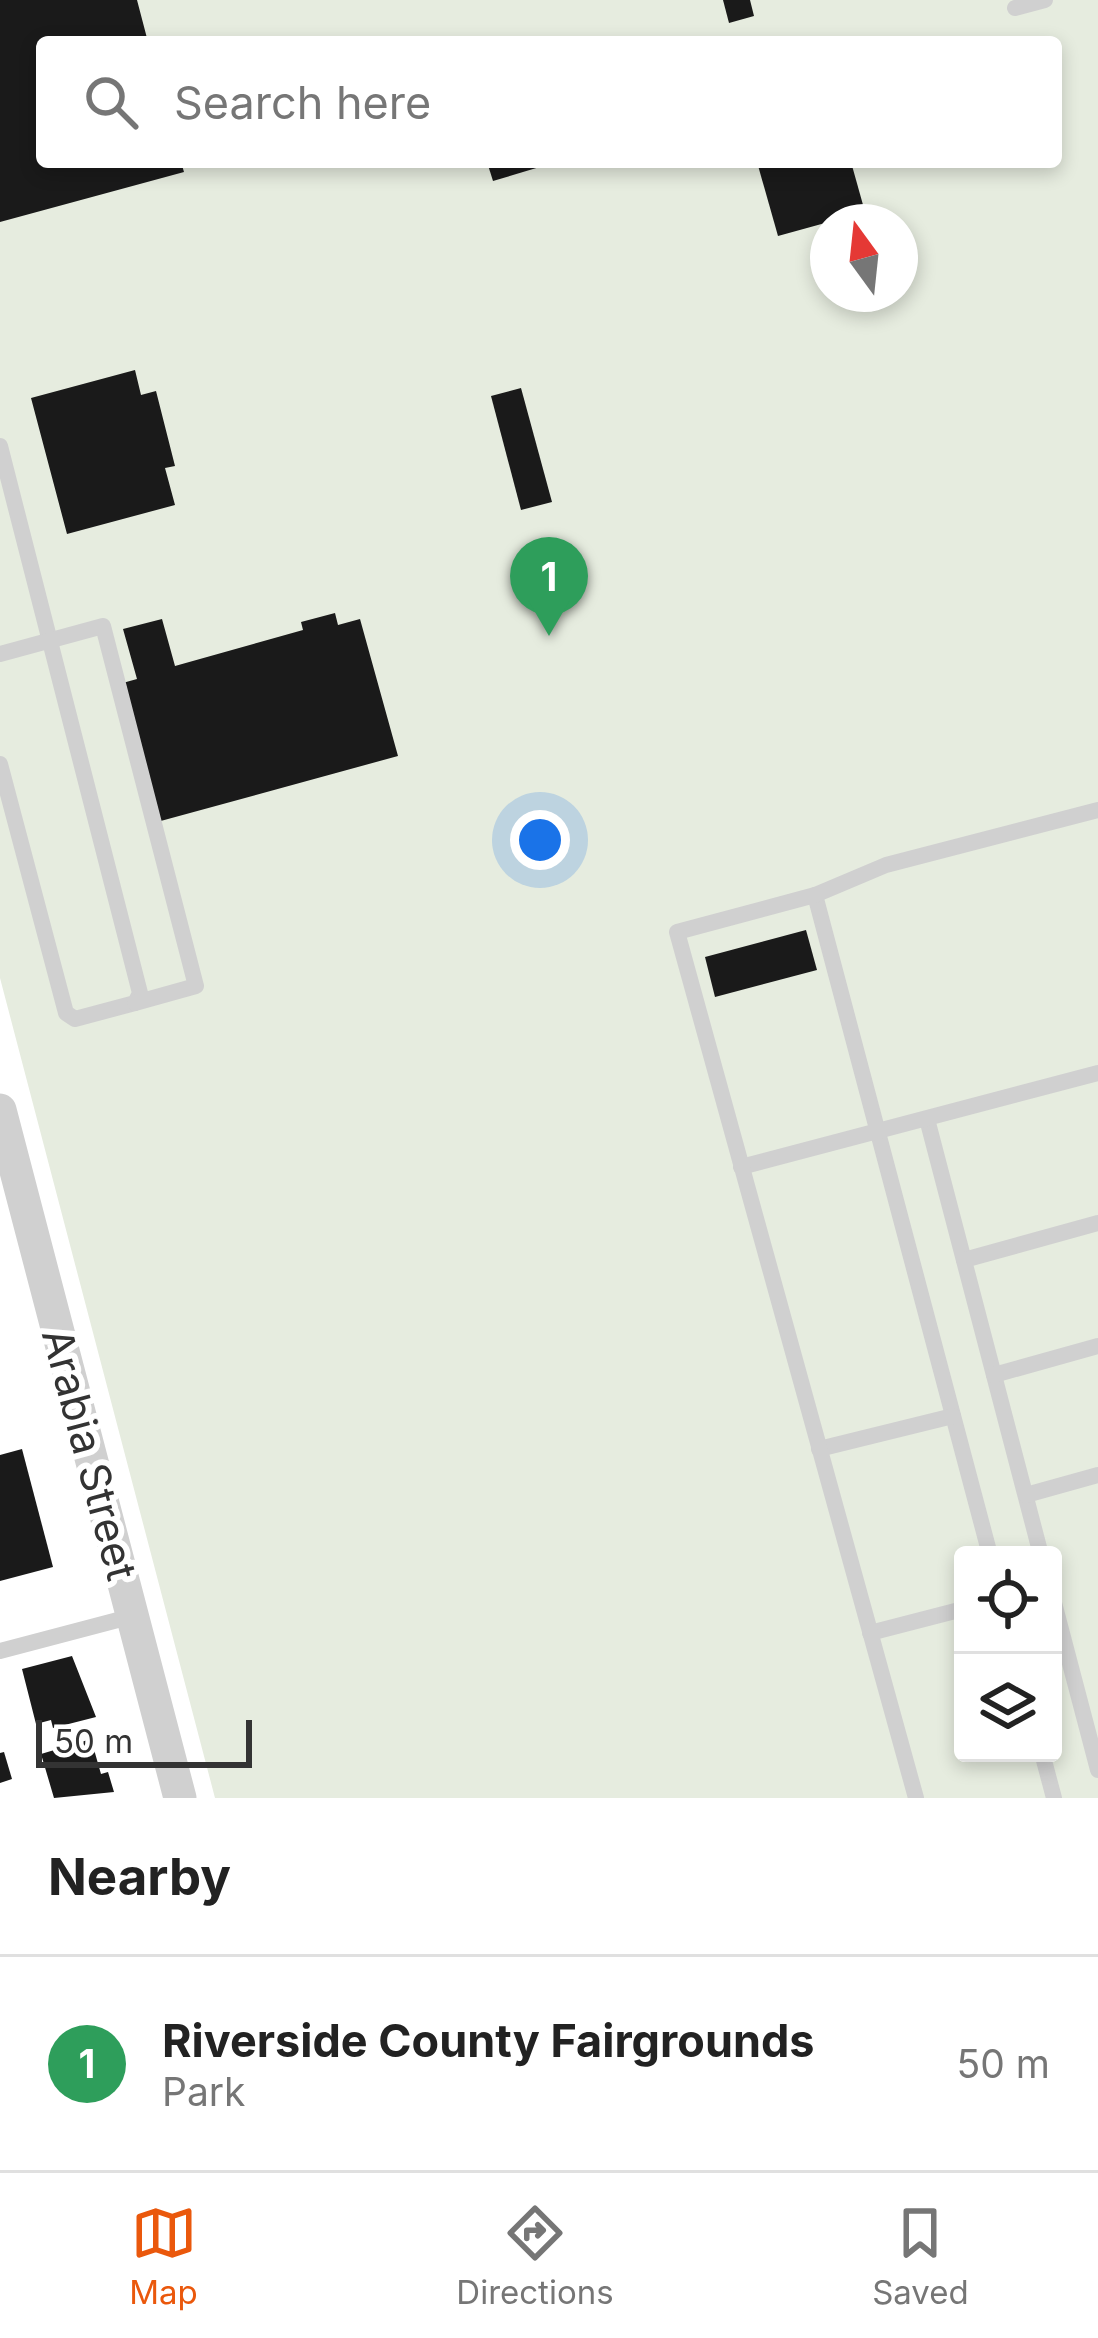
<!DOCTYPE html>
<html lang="en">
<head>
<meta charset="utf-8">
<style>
  body { margin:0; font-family:Inter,sans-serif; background:#f6f6f6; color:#222 }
  .controls { position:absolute; right:36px; bottom:36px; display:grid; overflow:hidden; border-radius:12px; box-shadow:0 6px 18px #0003 }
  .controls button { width:108px; height:108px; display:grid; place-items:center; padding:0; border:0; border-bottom:3px solid #e0e0e0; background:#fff; color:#222; font:60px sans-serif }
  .compass { position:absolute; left:810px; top:204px; width:108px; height:108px; border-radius:50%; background:#fff; box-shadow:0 6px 18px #0003; rotate:345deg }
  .scale { position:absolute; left:36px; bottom:30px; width:216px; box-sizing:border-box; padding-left:12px; border:6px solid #333; border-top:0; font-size:33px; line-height:42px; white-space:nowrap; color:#333; -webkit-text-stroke:9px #fff; paint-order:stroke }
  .you { position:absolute; left:540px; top:840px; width:42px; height:42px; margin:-30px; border:9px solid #fff; border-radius:50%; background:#1a73e8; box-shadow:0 0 0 18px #1a73e833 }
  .badge { display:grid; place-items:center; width:78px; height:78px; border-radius:50%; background:#ea580c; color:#fff; font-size:39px; font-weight:700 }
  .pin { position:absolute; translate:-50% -99px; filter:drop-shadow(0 3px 6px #0008) }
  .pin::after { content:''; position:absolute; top:63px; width:42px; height:36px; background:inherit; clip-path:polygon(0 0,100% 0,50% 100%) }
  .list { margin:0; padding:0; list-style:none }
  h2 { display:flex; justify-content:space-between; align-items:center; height:156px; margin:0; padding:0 48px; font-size:51px }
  h2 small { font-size:39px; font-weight:400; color:#767676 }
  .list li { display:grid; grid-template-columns:78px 1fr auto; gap:36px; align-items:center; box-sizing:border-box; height:216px; padding:0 48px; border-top:3px solid #e0e0e0 }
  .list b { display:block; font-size:45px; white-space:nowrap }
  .list p { margin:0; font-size:39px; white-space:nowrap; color:#767676 }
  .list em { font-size:39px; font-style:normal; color:#767676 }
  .icon { flex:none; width:66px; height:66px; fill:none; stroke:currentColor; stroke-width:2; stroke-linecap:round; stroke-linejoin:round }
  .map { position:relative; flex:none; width:1098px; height:1798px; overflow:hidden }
  .search { position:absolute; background:#fff; box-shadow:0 6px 18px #0003; left:36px; right:36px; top:36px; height:132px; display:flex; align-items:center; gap:30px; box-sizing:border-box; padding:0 42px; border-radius:12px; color:#767676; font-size:45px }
  .sheet { height:372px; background:#fff }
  nav { display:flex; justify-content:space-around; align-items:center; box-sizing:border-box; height:168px; border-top:3px solid #e0e0e0; background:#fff; font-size:33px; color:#767676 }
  nav a { display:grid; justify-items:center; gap:6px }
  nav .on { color:#ea580c }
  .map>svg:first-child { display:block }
  .green { fill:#e6ecdf; fill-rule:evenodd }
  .building { fill:#1a1a1a }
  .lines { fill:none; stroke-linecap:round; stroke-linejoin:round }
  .service { stroke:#d0d0d0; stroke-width:16 }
  .minor { stroke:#d0d0d0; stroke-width:33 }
  .labels { text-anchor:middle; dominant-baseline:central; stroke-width:12; stroke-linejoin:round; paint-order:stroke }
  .street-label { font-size:42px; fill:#333; stroke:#fff }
</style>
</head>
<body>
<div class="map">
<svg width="1098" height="1798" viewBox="0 0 1098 1798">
  <rect width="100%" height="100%" fill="#fff"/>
  <path class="green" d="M 0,0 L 1098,0 L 1098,1798 L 215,1798 L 0,978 ZM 42,42 L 1056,42 L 1056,162 L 42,162 ZM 828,222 L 900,222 L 900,294 L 828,294 ZM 963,1555 L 1053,1555 L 1053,1753 L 963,1753 Z"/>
  <g class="building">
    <polygon points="0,0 137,0 148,42 42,42 42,162 181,162 184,172 0,222"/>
    <polygon points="723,0 750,0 754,16 729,23"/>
    <polygon points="487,162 553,162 553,163 493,181"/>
    <polygon points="757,162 851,162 865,212 778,236"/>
    <polygon points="135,370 141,395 156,391 175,466 165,468 175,505 67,534 31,398"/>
    <polygon points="521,388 552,502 521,510 491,396"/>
    <polygon points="335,613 338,625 360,619 398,756 157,822 119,684 137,679 123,629 162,619 175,666 303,630 301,622"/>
    <polygon points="806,930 817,970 715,997 705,957"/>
    <polygon points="22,1449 53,1567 0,1581 0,1455"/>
    <polygon points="72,1656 96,1717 53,1728 51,1720 36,1724 22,1669"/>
    <polygon points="91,1739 101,1774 108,1772 114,1792 54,1798 41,1754"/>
    <polygon points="4,1752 12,1779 0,1783 0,1753"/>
  </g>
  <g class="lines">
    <g class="service">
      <polyline points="1015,8 1045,0"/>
      <polyline points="0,446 140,993 135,1003 75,1019 66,1013 0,764"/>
      <polyline points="0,654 103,626 196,986 135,1003"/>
      <polyline points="815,895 990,1555"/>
      <polyline points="927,1119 1041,1555"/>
      <polyline points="741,1167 1098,1073"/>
      <polyline points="964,1260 1098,1223"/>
      <polyline points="994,1375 1098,1346"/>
      <polyline points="819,1449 953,1416"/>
      <polyline points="1026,1495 1098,1475"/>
      <polyline points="1053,1599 1098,1770"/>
      <polyline points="870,1633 963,1609"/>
      <polyline points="0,1651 133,1616"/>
      <polyline points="1042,1753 1054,1798"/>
      <polyline points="916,1798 677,932 815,895 886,865 1098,810"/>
    </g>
    <polyline class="minor" points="0,1110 180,1798"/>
  </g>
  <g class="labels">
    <g class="street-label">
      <text transform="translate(90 1454) rotate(75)">Arabia Street</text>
    </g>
  </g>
</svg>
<div class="controls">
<button><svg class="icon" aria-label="locate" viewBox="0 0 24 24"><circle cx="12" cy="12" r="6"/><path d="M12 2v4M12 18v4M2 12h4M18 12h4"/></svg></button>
<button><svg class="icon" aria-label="layers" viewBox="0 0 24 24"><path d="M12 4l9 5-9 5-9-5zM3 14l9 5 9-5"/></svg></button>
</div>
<svg class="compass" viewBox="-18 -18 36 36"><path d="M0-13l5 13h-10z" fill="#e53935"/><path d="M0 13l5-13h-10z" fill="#767676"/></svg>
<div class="scale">50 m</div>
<div class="you"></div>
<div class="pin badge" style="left:549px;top:636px;background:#2e9e5b">1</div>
<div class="search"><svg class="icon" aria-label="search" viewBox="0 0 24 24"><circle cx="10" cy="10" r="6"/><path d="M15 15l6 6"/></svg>Search here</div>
</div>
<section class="sheet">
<h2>Nearby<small></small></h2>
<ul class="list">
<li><span class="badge" style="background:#2e9e5b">1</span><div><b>Riverside County Fairgrounds</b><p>Park</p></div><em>50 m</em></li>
</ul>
</section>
<nav>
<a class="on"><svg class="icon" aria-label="map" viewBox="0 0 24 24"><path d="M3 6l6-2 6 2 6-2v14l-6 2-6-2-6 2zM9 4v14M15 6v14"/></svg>Map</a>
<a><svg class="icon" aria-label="directions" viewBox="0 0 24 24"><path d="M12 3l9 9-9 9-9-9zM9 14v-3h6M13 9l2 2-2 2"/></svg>Directions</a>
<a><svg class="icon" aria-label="saved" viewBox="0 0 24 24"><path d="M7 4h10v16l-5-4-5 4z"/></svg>Saved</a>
</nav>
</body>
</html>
